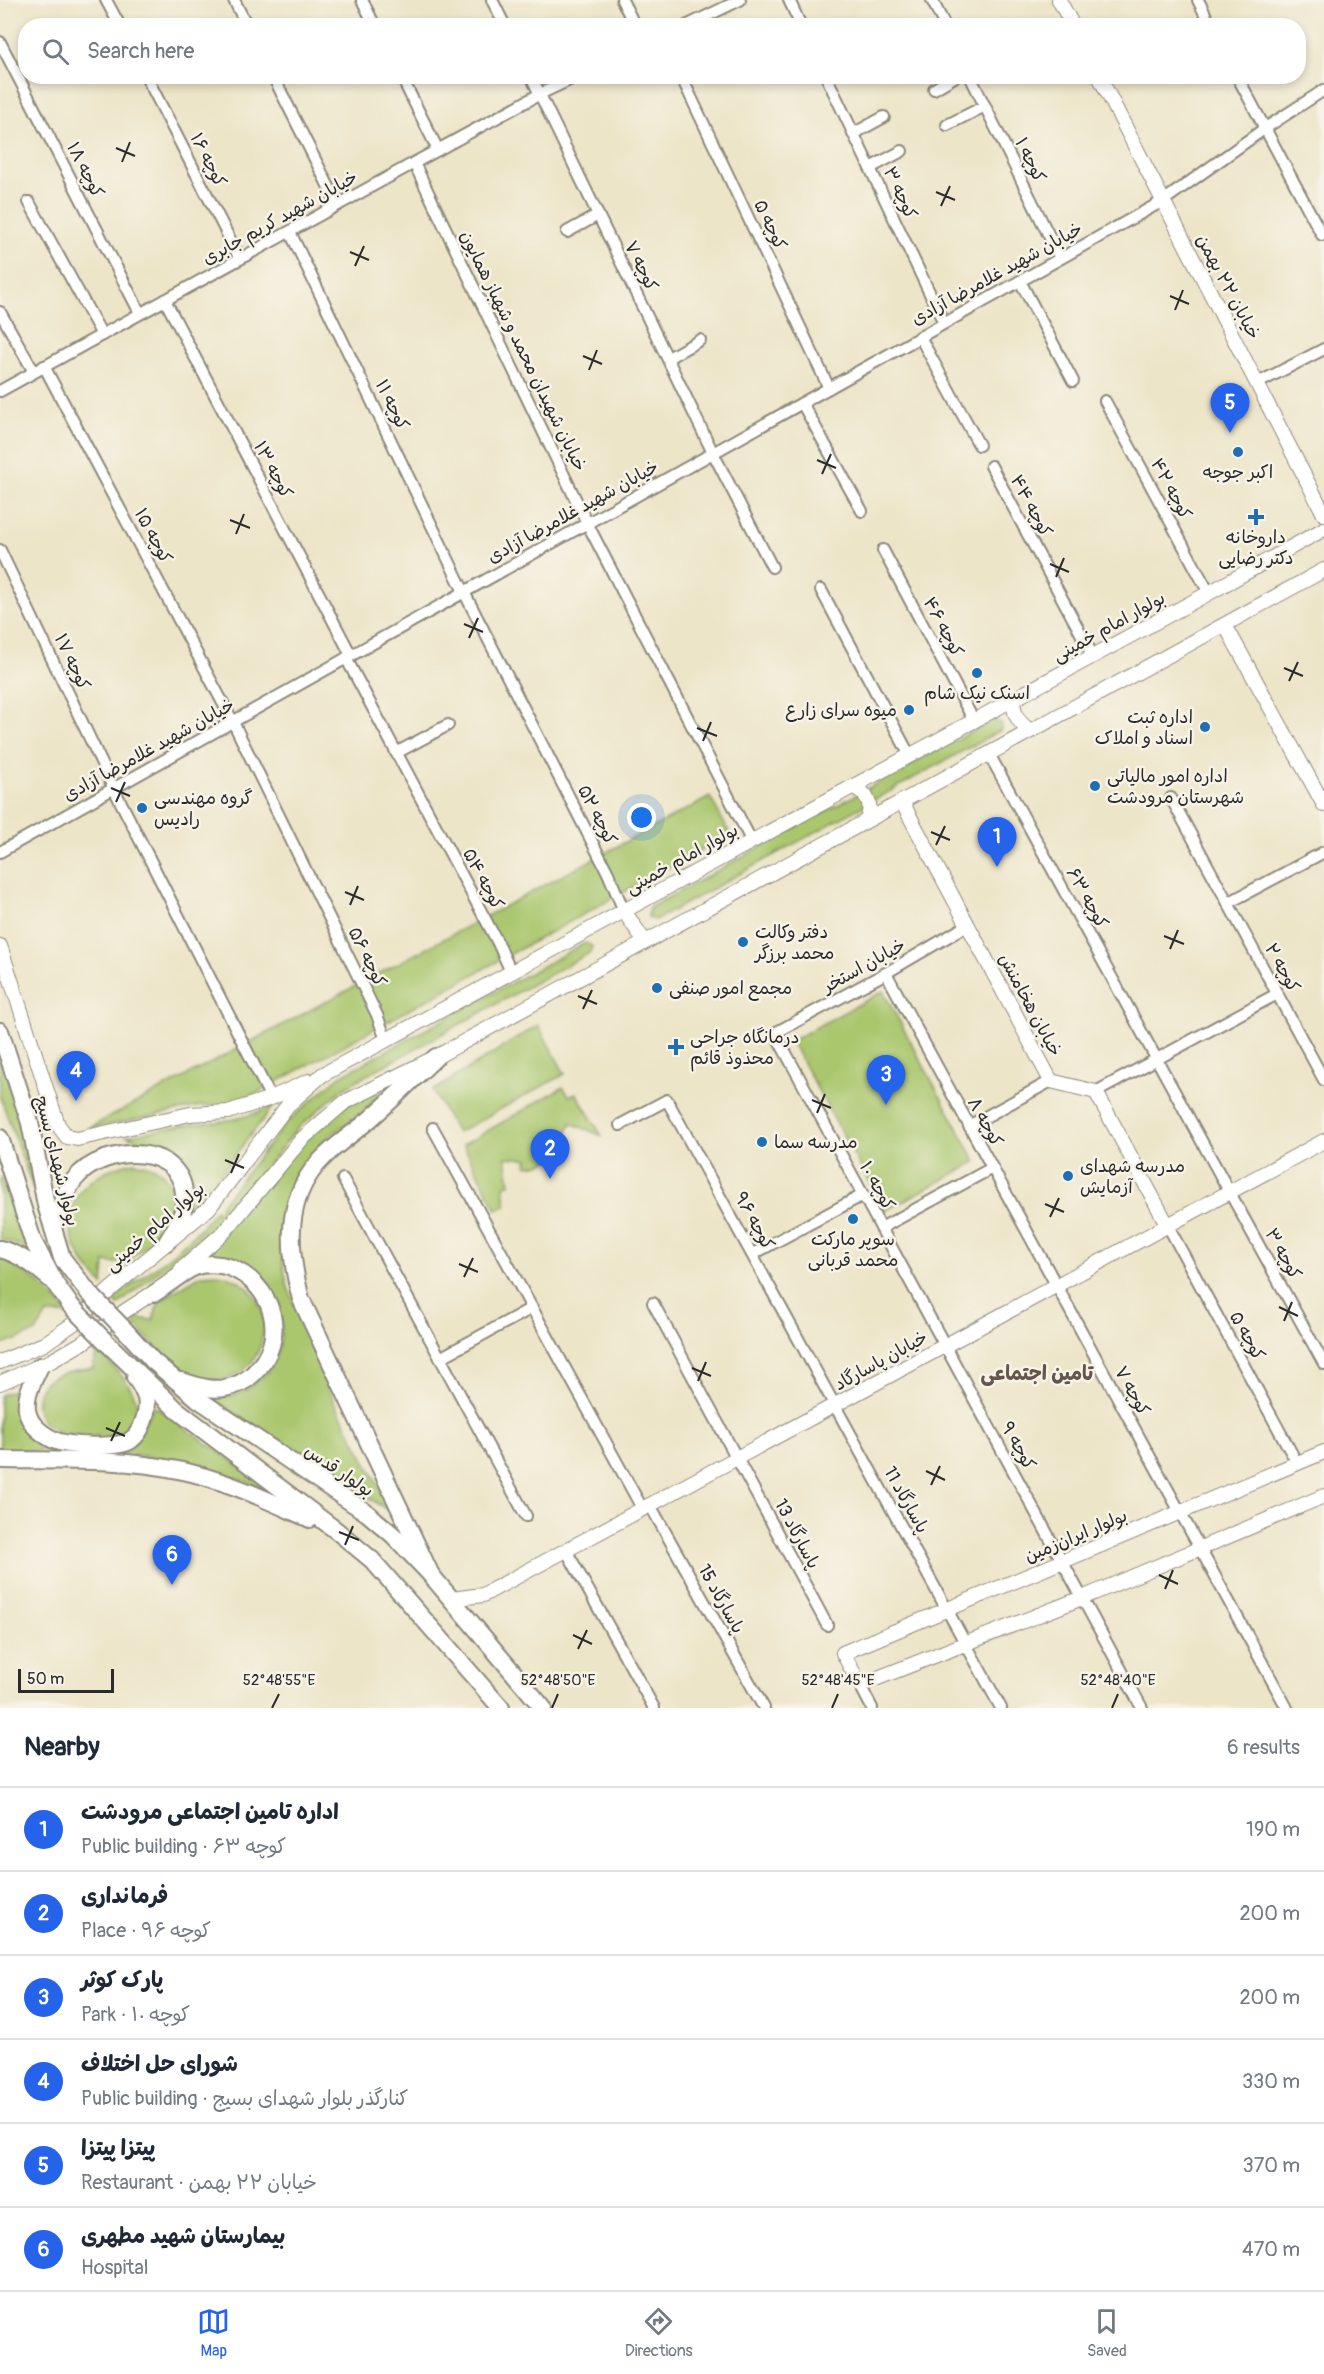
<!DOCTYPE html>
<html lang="en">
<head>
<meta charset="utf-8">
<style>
  body { margin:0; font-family:Pangolin,"Playpen Sans Arabic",sans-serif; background:#f2f2f3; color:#1f2937 }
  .scale { position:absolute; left:18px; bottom:15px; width:96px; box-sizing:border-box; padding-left:6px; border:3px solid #2b2b2b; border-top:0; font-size:16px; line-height:21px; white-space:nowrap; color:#2b2b2b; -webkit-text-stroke:4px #f7f3e8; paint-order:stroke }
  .you { position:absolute; left:642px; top:818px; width:21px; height:21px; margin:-15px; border:4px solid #fff; border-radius:50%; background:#1a73e8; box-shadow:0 0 0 9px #1a73e833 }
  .badge { display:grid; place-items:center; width:39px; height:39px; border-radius:50%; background:#2563eb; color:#fff; font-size:20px; font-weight:700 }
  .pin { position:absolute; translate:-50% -50px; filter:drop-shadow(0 2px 3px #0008) }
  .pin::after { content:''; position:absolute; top:32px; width:21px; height:18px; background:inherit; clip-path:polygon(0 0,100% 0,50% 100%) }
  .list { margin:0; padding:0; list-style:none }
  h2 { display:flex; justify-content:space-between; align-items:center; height:78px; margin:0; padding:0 24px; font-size:26px }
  h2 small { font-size:20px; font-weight:400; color:#747a83 }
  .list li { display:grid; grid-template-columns:39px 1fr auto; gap:18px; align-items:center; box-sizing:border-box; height:84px; padding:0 24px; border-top:2px solid #e0e1e3 }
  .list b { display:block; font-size:22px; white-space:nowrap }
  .list p { margin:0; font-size:20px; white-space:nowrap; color:#747a83 }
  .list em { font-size:20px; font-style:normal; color:#747a83 }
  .icon { flex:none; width:33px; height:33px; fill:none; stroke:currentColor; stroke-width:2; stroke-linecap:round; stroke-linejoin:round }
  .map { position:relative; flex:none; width:1324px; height:1708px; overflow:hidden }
  .search { position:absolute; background:#fff; box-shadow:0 3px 9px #0003; left:18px; right:18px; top:18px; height:66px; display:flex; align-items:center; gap:15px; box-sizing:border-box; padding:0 21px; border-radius:24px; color:#747a83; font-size:22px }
  .sheet { height:582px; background:#fff }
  nav { display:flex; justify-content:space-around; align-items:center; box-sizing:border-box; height:84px; border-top:2px solid #e0e1e3; background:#fff; font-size:16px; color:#747a83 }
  nav a { display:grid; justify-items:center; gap:3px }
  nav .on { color:#2563eb }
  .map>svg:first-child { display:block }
  .green { fill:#aac76e; stroke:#6a794c; stroke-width:1.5 }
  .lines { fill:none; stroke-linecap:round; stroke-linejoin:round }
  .street-casing { stroke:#8c887a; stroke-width:14 }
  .secondary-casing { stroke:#8c887a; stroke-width:16 }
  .primary-casing { stroke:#8c887a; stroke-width:20 }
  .street { stroke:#fff; stroke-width:10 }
  .secondary { stroke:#fff; stroke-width:14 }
  .primary { stroke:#fff; stroke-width:16 }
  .primary-bridge-casing { stroke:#8c887a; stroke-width:20; stroke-linecap:butt }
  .primary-bridge { stroke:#fff; stroke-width:16 }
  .ticks { fill:none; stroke:#2b2b2b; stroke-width:2 }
  .poi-dot { fill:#1f6fb2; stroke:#f7f3e8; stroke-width:2 }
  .labels { text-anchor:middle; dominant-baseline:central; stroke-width:5; stroke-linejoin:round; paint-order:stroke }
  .street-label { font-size:18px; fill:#2b2b2b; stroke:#f7f3e8 }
  .poi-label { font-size:18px; fill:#2b2b2b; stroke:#f7f3e8; text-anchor:start }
  .neighbourhood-label { font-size:20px; font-weight:bold; fill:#65564c; stroke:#f7f3e8 }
  .ticks-label { font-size:15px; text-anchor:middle; fill:#2b2b2b; stroke:#f7f3e8; stroke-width:5; stroke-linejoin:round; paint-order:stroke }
</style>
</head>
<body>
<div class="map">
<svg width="1324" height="1708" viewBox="0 0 1324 1708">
  <rect width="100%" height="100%" fill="#f7f3e8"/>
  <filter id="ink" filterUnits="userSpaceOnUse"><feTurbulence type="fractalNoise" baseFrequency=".0167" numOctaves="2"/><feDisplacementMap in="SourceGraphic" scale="12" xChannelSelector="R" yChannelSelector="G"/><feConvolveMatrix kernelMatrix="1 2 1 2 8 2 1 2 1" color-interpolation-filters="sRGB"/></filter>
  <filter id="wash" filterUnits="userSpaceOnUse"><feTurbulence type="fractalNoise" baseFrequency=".008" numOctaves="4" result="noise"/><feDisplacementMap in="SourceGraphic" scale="24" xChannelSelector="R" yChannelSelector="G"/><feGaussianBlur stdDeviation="1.35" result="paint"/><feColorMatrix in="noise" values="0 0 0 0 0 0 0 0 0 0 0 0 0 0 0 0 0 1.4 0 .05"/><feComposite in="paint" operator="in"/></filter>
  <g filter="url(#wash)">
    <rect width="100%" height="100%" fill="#ede5c8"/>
    <g class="green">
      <polygon points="993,720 1001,723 1001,730 656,920 648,917 649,908"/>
      <polygon points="710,797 730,834 233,1106 202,1106 87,1129"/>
      <polygon points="585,943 592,946 591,952 345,1087 298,1128 229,1212 225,1214 220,1211 221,1204 288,1121 340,1076"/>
      <polygon points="883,991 976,1162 885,1211 791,1041"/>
      <polygon points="538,1025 565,1074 457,1133 433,1091"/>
      <polygon points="0,1047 21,1112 36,1196 0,1096"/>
      <path d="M 388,1080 L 368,1108 L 328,1137 L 307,1161 L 290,1189 L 282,1213 L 280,1249 L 287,1285 L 334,1402 L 394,1514 L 211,1398 C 219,1397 230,1397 238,1394 C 244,1393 249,1387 254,1384 C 297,1355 287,1282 239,1261 C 229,1257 213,1258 202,1256 L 301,1144 L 339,1110 Z"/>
      <path d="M 563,1087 L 569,1096 L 576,1093 L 602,1136 L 571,1123 C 560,1148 558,1164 527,1166 L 528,1159 L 506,1157 L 510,1184 L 504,1185 L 506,1205 L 497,1210 L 463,1145 Z"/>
      <path d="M 274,1105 L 212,1185 L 189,1210 L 175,1162 L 156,1148 L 127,1136 C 144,1132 161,1129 178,1126 C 215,1121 239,1123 274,1105 Z"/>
      <path d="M 135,1162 C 140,1164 148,1165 153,1167 C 175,1178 177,1206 166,1225 C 157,1239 137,1252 125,1264 L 105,1262 L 103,1285 C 97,1277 88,1269 82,1260 C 52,1209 83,1172 135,1162 Z"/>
      <polygon points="2,1177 33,1256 21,1246 0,1239 0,1179"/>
      <path d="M 216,1209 L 219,1215 L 224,1217 L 118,1305 L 113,1299 C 149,1271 190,1246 216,1209 Z"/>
      <path d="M 0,1257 C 28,1269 48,1291 69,1314 L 47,1314 L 36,1332 L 0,1346 Z"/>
      <path d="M 201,1275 C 208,1275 217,1273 224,1275 C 296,1297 261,1404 193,1375 C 169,1365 147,1337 129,1318 L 153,1320 L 159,1301 Z"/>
      <path d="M 97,1348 C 110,1364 133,1384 137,1404 C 139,1417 127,1432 115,1435 C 102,1438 64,1435 52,1429 C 43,1424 38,1416 37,1407 C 34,1373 68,1372 93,1368 Z"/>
      <path d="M 19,1388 C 13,1422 25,1434 52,1451 L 0,1450 L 0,1395 Z"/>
      <path d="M 154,1406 L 279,1494 C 221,1471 180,1459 117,1453 L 131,1448 Z"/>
    </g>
  </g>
  <g filter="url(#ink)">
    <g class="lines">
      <g class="street-casing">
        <g id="street">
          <polyline points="106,0 120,26"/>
          <polyline points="234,0 247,26"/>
          <polyline points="362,0 375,26"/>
          <polyline points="492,0 505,26"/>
          <polyline points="622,0 635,26"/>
          <polyline points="789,0 801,26"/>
          <polyline points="932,0 945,26"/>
          <polyline points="1198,0 1211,26"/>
          <polyline points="686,26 740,0"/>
          <polyline points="0,42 140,313"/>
          <polyline points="146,76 240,259"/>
          <polyline points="273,76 338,205"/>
          <polyline points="401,76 438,150"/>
          <polyline points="531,76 713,453 772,567"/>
          <polyline points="681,76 829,388"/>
          <polyline points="826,76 944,323"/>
          <polyline points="970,76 1060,258"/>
          <polyline points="1237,76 1322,235"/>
          <polyline points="934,89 956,76"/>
          <polyline points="947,125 985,106"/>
          <polyline points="853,134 884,117"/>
          <polyline points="414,163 587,523 752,842"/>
          <polyline points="870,168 902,151"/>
          <polyline points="29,202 102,335"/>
          <polyline points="290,232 464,592 608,873 624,911"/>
          <polyline points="567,232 598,215"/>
          <polyline points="1020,281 1073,381"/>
          <polyline points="165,300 351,655"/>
          <polyline points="0,312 34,372"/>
          <polyline points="920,337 979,445"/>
          <polyline points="668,358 700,340"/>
          <polyline points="44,366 233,722 377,1015 386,1040"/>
          <polyline points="1258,383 1324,349"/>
          <polyline points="0,391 414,163 540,94 578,76"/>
          <polyline points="1105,401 1209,593"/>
          <polyline points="802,403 862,511"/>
          <polyline points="991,466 1093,656"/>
          <polyline points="0,550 114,789 271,1098"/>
          <polyline points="883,550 974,721"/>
          <polyline points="821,590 910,756"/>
          <polyline points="346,658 498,943 511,972"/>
          <polyline points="396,753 448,725"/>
          <polyline points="989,754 1324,1364"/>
          <polyline points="1171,798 1324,1080"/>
          <polyline points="0,852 1163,201 1264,129 1324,90"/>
          <polyline points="1228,903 1324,852"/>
          <polyline points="968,925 886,973 775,1033 1142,1708"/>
          <polyline points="886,973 1287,1708"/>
          <polyline points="1096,1092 1277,994"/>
          <polyline points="620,1125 667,1100 1001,1708"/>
          <polyline points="969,1126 1051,1081"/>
          <polyline points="433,1128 642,1508"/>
          <polyline points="343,1179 526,1516"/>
          <polyline points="1168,1226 1297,1463"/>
          <polyline points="881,1228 992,1168"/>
          <polyline points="753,1254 863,1195"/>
          <polyline points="653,1303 827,1625"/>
          <polyline points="440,1358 532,1308"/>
          <polyline points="650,1505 764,1708"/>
          <polyline points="566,1550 654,1708"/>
          <polyline points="860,1685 872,1708"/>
        </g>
      </g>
      <g class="secondary-casing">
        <g id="secondary">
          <polyline points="1059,0 1073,26"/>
          <polyline points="1099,76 1324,514"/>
          <polyline points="1225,625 1324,805"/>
          <path d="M 1013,700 C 1014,715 1018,722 1030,731"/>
          <path d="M 853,787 C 868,793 873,805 867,820"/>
          <polyline points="902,802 1051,1081 1096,1092 1168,1226"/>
          <polyline points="624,911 645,942"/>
          <polyline points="0,946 58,1125 67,1137 77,1139 190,1114 228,1112 271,1098 309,1081"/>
          <polyline points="181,1270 225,1231 302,1139 345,1102 436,1057 1324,570"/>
          <polyline points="0,1362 44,1344 73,1324 111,1289 209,1208 288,1105 322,1075 1209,593 1324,529"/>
          <polyline points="0,1383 51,1361 84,1342 125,1311 162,1287"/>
          <polyline points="1324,1452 843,1653 860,1685 1082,1598 1324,1496"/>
          <polyline points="451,1599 483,1595 1324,1141"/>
        </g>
      </g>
      <g class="primary-casing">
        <g id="primary">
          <polyline points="0,1031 30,1123 46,1205 62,1258 89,1293"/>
          <polyline points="0,1138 33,1241 56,1285 71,1306"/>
          <path d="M 53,1227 C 59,1211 64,1193 74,1180 C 104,1142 190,1142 184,1204 C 183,1218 174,1230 167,1242"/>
          <path d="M 0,1249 C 20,1254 35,1266 50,1279"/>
          <path d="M 155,1293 C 168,1285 183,1271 197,1266 C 206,1263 220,1264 229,1267 C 274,1284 290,1339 253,1374 C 246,1381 236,1386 225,1388 C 210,1391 195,1385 181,1381"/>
          <polyline points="124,1329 153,1361 198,1399 367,1513 393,1535 431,1575 543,1708"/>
          <polyline points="107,1343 177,1410 337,1531 372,1560 501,1708"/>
          <path d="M 40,1366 C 34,1380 25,1394 27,1410 C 29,1424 42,1434 54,1440 C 66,1446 119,1449 131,1440 C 142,1432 149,1411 146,1398 C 144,1391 139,1383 135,1377"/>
          <path d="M 0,1460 C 59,1461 120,1458 178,1470 C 224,1479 267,1500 310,1519"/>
          <path d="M 431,1575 L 301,1299 C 290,1257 284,1210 311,1172 C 326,1151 350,1136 369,1120 C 392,1100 414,1078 436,1057"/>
        </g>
      </g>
      <use href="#street" class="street"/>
      <use href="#secondary" class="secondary"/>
      <use href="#primary" class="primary"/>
      <g class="primary-bridge-casing">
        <g id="primary-bridge">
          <polyline points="89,1293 124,1329"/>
          <polyline points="71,1306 107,1343"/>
        </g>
      </g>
      <use href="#primary-bridge" class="primary-bridge"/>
    </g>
  </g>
  <path class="ticks" d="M 116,148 L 135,156M 122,162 L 130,142M 936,192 L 955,200M 941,206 L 950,186M 350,252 L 369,260M 355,266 L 364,246M 1170,296 L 1189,304M 1175,310 L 1183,290M 583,356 L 602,364M 589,370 L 597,350M 817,460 L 836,468M 822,474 L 831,454M 230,520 L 250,528M 236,534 L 244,514M 1050,564 L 1069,572M 1056,577 L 1064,558M 464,624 L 483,632M 469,638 L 478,618M 1284,668 L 1303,676M 1289,681 L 1298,662M 697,728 L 717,736M 703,741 L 711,722M 111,788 L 130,796M 116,802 L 125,782M 931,832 L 950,840M 936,845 L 945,826M 345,892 L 364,900M 350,905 L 358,886M 1164,936 L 1184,944M 1170,949 L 1178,930M 578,996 L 597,1004M 583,1009 L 592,990M 812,1100 L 831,1108M 817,1113 L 825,1094M 225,1160 L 244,1168M 231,1173 L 239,1154M 1045,1204 L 1064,1212M 1050,1217 L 1059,1198M 459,1264 L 478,1272M 464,1277 L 473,1258M 1279,1307 L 1298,1316M 1284,1321 L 1292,1302M 692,1368 L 711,1376M 698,1381 L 706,1362M 106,1428 L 125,1436M 111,1441 L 120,1422M 926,1471 L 945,1480M 931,1485 L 940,1466M 339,1532 L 359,1540M 345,1545 L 353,1526M 1159,1575 L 1178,1584M 1165,1589 L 1173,1570M 573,1635 L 592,1644M 578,1649 L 587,1630M 272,1708 L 279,1694M 552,1708 L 558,1694M 832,1708 L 838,1694M 1112,1708 L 1118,1694"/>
  <g class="poi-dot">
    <circle cx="1238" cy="452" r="6"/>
    <path d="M1253 508h6v6h6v6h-6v6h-6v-6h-6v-6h6z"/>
    <circle cx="977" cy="673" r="6"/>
    <circle cx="909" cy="710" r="6"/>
    <circle cx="1205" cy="727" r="6"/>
    <circle cx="1095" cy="786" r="6"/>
    <circle cx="142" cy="808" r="6"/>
    <circle cx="743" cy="942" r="6"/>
    <circle cx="657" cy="988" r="6"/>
    <path d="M673 1038h6v6h6v6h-6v6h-6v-6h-6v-6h6z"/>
    <circle cx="762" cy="1142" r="6"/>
    <circle cx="1068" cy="1176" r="6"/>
    <circle cx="853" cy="1219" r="6"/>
  </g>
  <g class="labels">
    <g class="street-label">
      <text transform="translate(208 160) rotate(63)">کوچه ۱۶</text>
      <text transform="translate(1030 160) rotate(64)">کوچه ۱</text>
      <text transform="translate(85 170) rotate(63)">کوچه ۱۸</text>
      <text transform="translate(900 193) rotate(65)">کوچه ۳</text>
      <text transform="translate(280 218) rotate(-29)">خیابان شهید کریم جابری</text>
      <text transform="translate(770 225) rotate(65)">کوچه ۵</text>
      <text transform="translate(641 266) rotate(64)">کوچه ۷</text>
      <text transform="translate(997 274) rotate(-29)">خیابان شهید غلامرضا آزادی</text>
      <text transform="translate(1228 287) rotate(62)">خیابان ۲۲ بهمن</text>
      <text transform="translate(523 351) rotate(64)">خیابان شهیدان محمد و شهباز همایون</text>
      <text transform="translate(392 405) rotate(64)">کوچه ۱۱</text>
      <text transform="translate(273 470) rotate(62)">کوچه ۱۳</text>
      <text transform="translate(1171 489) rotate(62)">کوچه ۴۲</text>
      <text transform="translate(1031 506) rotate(62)">کوچه ۴۴</text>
      <text transform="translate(573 512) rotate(-29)">خیابان شهید غلامرضا آزادی</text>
      <text transform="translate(153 536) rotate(62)">کوچه ۱۵</text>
      <text transform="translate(943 627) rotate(62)">کوچه ۴۶</text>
      <text transform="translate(1109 627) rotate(-29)">بولوار امام خمینی</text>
      <text transform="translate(72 662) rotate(65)">کوچه ۱۷</text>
      <text transform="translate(149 750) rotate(-29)">خیابان شهید غلامرضا آزادی</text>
      <text transform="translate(597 815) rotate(63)">کوچه ۵۲</text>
      <text transform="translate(682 859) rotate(-29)">بولوار امام خمینی</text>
      <text transform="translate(483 879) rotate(62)">کوچه ۵۴</text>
      <text transform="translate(1087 898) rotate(61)">کوچه ۶۳</text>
      <text transform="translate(367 957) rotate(64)">کوچه ۵۶</text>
      <text transform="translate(864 966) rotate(-29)">خیابان استخر</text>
      <text transform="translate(1282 968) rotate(61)">کوچه ۲</text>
      <text transform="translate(1030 1005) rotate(62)">خیابان هخامنش</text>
      <text transform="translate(985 1122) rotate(61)">کوچه ۸</text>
      <text transform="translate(57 1161) rotate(76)">بولوار شهدای بسیج</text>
      <text transform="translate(877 1186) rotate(61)">کوچه ۱۰</text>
      <text transform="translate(754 1221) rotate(61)">کوچه ۹۶</text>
      <text transform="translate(155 1227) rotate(-41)">بولوار امام خمینی</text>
      <text transform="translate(1283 1254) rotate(61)">کوچه ۳</text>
      <text transform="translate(1247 1336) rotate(61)">کوچه ۵</text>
      <text transform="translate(881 1361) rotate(-29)">خیابان پاسارگاد</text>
      <text transform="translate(1132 1391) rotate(61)">کوچه ۷</text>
      <text transform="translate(1018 1446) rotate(61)">کوچه ۹</text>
      <text transform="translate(339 1471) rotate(34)">بولوار قدس</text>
      <text transform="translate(906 1500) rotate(61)">پاسارگاد 11</text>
      <text transform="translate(797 1534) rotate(62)">پاسارگاد 13</text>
      <text transform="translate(1076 1536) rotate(-23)">بولوار ایران‌زمین</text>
      <text transform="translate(721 1599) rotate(61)">پاسارگاد 15</text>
    </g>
    <g class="poi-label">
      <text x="1238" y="472" text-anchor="middle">اکبر جوجه</text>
      <text x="1256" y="537" text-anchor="middle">داروخانه<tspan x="1256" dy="21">دکتر رضایی</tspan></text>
      <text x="977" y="693" text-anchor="middle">اسنک نیک شام</text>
      <text x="897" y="710" text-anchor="end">میوه سرای زارع</text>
      <text x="1193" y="717" text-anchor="end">اداره ثبت<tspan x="1193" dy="21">اسناد و املاک</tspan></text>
      <text x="1107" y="776">اداره امور مالیاتی<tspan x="1107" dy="21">شهرستان مرودشت</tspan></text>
      <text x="154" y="798">گروه مهندسی<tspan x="154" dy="21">رادیس</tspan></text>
      <text x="755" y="932">دفتر وکالت<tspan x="755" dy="21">محمد برزگر</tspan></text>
      <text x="669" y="988">مجمع امور صنفی</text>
      <text x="690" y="1037">درمانگاه جراحی<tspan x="690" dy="21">محذوذ قائم</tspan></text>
      <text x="774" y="1142">مدرسه سما</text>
      <text x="1080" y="1166">مدرسه شهدای<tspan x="1080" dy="21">آزمایش</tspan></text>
      <text x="853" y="1239" text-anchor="middle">سوپر مارکت<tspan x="853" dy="21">محمد قربانی</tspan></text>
    </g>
    <g class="neighbourhood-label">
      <text x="1037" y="1373">تامین اجتماعی</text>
    </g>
  </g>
  <g class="ticks-label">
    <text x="279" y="1685">52°48'55"E</text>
    <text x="558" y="1685">52°48'50"E</text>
    <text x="838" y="1685">52°48'45"E</text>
    <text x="1118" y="1685">52°48'40"E</text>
  </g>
</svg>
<div class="scale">50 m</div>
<div class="you"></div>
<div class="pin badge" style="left:997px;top:867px">1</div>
<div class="pin badge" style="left:550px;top:1179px">2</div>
<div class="pin badge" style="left:886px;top:1105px">3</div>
<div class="pin badge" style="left:76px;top:1101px">4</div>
<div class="pin badge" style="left:1230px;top:433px">5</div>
<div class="pin badge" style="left:172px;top:1585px">6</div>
<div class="search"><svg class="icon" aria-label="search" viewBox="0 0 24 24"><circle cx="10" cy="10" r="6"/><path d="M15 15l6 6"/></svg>Search here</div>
</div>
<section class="sheet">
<h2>Nearby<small>6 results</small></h2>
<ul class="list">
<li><span class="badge">1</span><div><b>اداره تامین اجتماعی مرودشت</b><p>Public building · کوچه ۶۳</p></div><em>190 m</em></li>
<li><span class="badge">2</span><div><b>فرمانداری</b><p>Place · کوچه ۹۶</p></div><em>200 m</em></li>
<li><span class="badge">3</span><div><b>پارک کوثر</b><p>Park · کوچه ۱۰</p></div><em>200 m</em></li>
<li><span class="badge">4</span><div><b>شورای حل اختلاف</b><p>Public building · کنارگذر بلوار شهدای بسیج</p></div><em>330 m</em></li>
<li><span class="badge">5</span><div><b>پیتزا پیتزا</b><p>Restaurant · خیابان ۲۲ بهمن</p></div><em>370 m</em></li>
<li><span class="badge">6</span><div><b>بیمارستان شهید مطهری</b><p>Hospital</p></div><em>470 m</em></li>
</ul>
</section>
<nav>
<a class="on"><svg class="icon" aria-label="map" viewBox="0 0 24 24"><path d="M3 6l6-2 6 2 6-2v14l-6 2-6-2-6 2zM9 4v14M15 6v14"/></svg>Map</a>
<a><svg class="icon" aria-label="directions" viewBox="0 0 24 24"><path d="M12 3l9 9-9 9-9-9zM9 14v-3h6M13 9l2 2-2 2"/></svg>Directions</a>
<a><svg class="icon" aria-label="saved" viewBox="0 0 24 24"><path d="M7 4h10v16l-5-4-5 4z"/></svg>Saved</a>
</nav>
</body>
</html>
